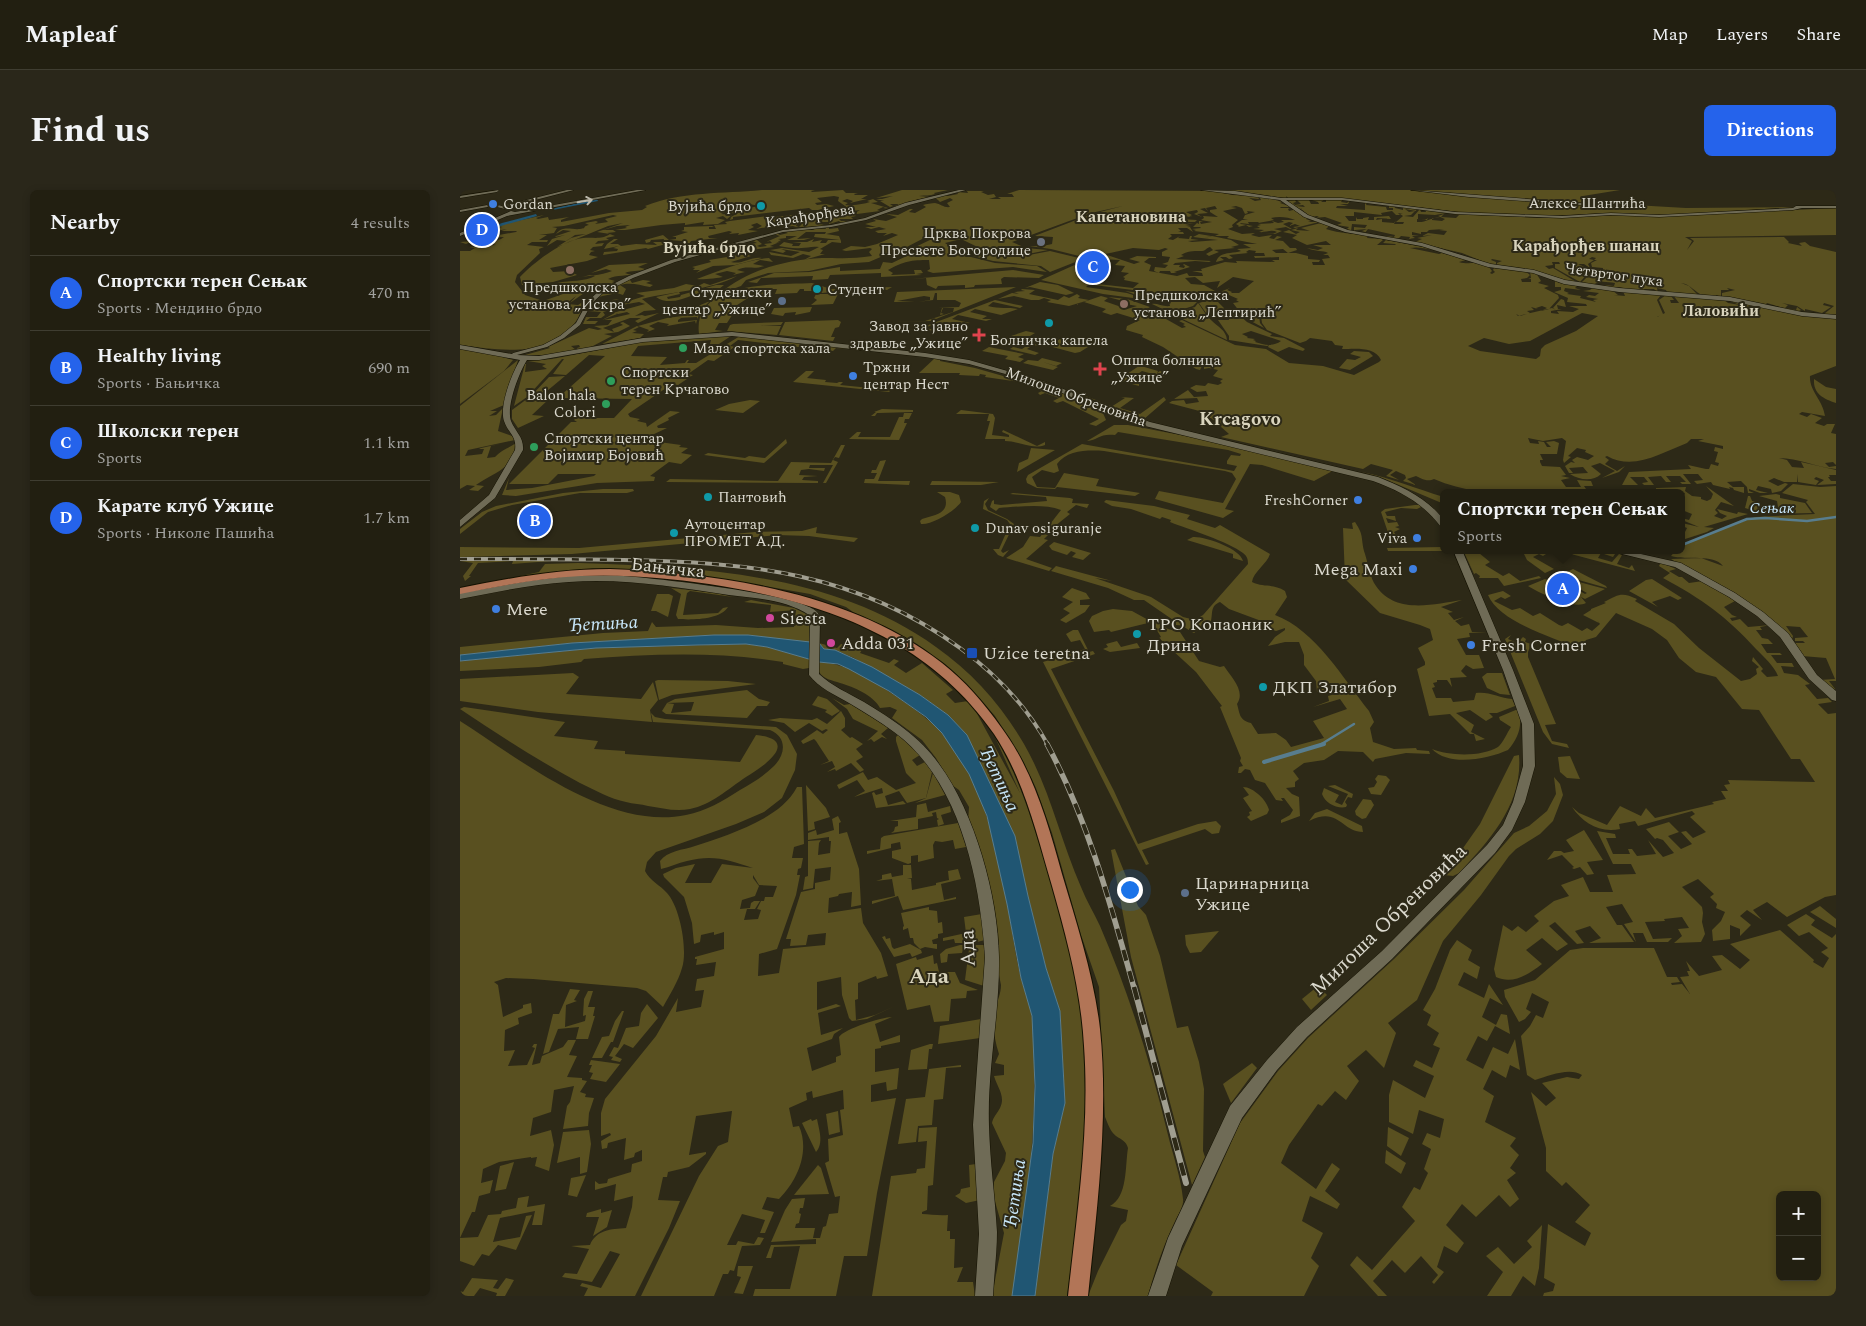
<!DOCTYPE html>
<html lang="en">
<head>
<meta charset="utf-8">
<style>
  body { margin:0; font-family:Spectral,serif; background:#2a271a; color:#f1f3f6 }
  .controls { position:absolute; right:15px; bottom:15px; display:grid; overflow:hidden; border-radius:8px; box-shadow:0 2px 8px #0003 }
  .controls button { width:45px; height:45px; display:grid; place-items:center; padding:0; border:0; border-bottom:1px solid #3f3d31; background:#221f11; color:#f1f3f6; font:25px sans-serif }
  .you { position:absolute; left:669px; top:699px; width:18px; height:18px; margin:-12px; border:4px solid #fff; border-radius:50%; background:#1a73e8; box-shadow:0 0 0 8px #1a73e833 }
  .badge { display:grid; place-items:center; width:32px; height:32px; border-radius:50%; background:#2563eb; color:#fff; font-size:16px; font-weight:700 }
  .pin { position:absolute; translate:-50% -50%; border:2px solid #fff; box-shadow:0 1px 5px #0006 }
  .popup { position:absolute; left:980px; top:299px; width:245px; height:65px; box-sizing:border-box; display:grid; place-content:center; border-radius:8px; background:#221f11; filter:drop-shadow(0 1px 4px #0005); font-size:16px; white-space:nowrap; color:#a2a29f }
  .popup b { font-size:19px; color:#f1f3f6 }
  .popup::after { content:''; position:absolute; left:50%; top:100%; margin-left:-10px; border:10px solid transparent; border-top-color:#221f11 }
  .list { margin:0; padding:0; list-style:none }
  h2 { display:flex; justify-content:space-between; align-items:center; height:65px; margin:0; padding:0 20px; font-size:21px }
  h2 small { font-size:16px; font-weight:400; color:#a2a29f }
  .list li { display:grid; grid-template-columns:32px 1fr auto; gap:15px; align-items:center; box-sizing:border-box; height:75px; padding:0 20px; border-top:1px solid #3f3d31 }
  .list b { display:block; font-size:19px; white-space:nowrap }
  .list p { margin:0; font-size:16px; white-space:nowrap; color:#a2a29f }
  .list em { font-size:16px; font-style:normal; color:#a2a29f }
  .map { position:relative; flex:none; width:1376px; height:1106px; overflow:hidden; border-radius:8px }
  header { display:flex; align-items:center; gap:30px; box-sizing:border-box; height:70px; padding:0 25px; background:#221f11; border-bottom:1px solid #3f3d31 }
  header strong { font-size:24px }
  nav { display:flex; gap:28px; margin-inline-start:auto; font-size:18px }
  .intro { display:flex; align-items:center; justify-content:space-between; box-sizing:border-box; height:120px; padding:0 30px }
  h1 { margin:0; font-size:35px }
  .button { padding:12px 22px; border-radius:8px; background:#2563eb; color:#fff; font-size:18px; font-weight:700 }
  main { display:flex; gap:30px; padding:0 30px }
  aside { flex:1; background:#221f11; border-radius:8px; box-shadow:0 2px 8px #0003 }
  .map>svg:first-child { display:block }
  .green { fill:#595020; fill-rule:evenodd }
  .water { fill:#205673; stroke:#587d8e }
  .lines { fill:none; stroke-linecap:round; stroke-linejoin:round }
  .stream-far1 { stroke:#587d8e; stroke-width:2.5 }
  .stream { stroke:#587d8e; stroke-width:4 }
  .canal { fill:#205673; fill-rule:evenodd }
  .secondary-casing { stroke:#151202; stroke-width:1 }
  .primary-casing { stroke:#151202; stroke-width:2 }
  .secondary { fill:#6f6b56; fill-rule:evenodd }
  .primary { fill:#b27557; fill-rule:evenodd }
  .rail-far2-casing { stroke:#a09e90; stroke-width:4 }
  .rail-far1-casing { stroke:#a09e90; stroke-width:5.5 }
  .rail-casing { stroke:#a09e90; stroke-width:6 }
  .rail-far2 { stroke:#2d2917; stroke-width:2.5; stroke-dasharray:7; stroke-linecap:butt }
  .rail-far1 { stroke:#2d2917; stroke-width:4; stroke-dasharray:11; stroke-linecap:butt }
  .rail { stroke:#2d2917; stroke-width:4.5; stroke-dasharray:13; stroke-linecap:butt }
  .oneway { stroke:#bbb8aa }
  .shop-dot { fill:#3f7fe0; stroke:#2d2917; stroke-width:2 }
  .culture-dot { fill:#0f9aa8; stroke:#2d2917; stroke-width:2 }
  .worship-dot { fill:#6b7280; stroke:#2d2917; stroke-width:2 }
  .education-dot { fill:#8d6e63; stroke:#2d2917; stroke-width:2 }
  .service-dot { fill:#5c6f8a; stroke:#2d2917; stroke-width:2 }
  .health-dot { fill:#e0444e; stroke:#2d2917; stroke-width:2 }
  .leisure-dot { fill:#2e9e5b; stroke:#2d2917; stroke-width:2 }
  .hotel-dot { fill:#d1479c; stroke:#2d2917; stroke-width:2 }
  .transit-dot { fill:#1a4fb4; stroke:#2d2917; stroke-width:2 }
  .labels { text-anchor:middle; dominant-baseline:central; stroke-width:4; stroke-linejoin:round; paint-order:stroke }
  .far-street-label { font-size:15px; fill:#dbd9ce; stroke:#2d2917 }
  .far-poi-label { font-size:15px; fill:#dbd9ce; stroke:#2d2917; text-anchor:start }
  .far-neighbourhood-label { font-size:16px; font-weight:bold; fill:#d9d4bd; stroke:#2d2917 }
  .far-water-label { font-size:16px; font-style:italic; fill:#c7e6f9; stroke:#2d2917 }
  .street-label { font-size:18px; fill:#dbd9ce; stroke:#2d2917 }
  .poi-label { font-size:18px; fill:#dbd9ce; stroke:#2d2917; text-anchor:start }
  .far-district-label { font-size:19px; font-weight:bold; fill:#d9d4bd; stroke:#2d2917 }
  .water-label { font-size:19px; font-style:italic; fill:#c7e6f9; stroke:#2d2917 }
  .near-street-label { font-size:21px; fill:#dbd9ce; stroke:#2d2917 }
  .near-neighbourhood-label { font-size:22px; font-weight:bold; fill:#d9d4bd; stroke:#2d2917 }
</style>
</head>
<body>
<header>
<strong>Mapleaf</strong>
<nav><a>Map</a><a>Layers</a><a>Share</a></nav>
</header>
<div class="intro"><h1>Find us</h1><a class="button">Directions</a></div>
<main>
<aside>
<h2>Nearby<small>4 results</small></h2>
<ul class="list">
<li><span class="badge">A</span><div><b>Спортски терен Сењак</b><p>Sports · Мендино брдо</p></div><em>470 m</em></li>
<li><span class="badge">B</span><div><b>Healthy living</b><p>Sports · Бањичка</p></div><em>690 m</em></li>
<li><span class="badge">C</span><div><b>Школски терен</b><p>Sports</p></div><em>1.1 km</em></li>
<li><span class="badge">D</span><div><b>Карате клуб Ужице</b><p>Sports · Николе Пашића</p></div><em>1.7 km</em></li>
</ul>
</aside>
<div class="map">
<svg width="1376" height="1106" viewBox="0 0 1376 1106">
  <rect width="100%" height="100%" fill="#2d2917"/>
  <g class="green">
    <path d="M 302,0 L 355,0 L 351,1 L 352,2 L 383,0 L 386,3 L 398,3 L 394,4 L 395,5 L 408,5 L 401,9 L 407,9 L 390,13 L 393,11 L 387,9 L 382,11 L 388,13 L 385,15 C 389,16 405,14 410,12 L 407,11 L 413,9 L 418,12 L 411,13 L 428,18 L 423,19 L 426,18 L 423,17 L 417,20 L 420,21 L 397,24 L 395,23 L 400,20 L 392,21 L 378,11 L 379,7 L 374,6 L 357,8 L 362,12 L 355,13 L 357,15 L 366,14 L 374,16 L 358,20 L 352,20 L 349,18 L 273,27 L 273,29 L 270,30 L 271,27 L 287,18 L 301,16 L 288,14 L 275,24 L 269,22 L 273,21 L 267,19 L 261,21 L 265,22 L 261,24 L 272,25 L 267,29 L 263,26 L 256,28 L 265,30 L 258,34 L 243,35 L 244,32 L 225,35 L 225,33 L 201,35 L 165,40 L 155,40 L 167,38 L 165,37 L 170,35 L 157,36 L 143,40 L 153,40 L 156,42 L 147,43 L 155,46 L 146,48 L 149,50 L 138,51 L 135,54 L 144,53 L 142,56 L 133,57 L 130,60 L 135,61 L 131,62 L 129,65 L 138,67 L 127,71 L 90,78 L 93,82 L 110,81 L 117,85 L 93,92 L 62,95 L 60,87 C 74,72 103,50 123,48 C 134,47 141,50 150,44 L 137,42 L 163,33 L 148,36 L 97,57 L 111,48 L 126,44 L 115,45 L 106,51 L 97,50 L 87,56 L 92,49 L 105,45 L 95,47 L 96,46 L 111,41 L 103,40 L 96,44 C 103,35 111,40 120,39 C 128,38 121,37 129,35 L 125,33 L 136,31 L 138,32 L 135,34 L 148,32 L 145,29 L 157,26 L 153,25 L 104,36 L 92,37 L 97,38 L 94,43 L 79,45 L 87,45 L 79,50 L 88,50 L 87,52 L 72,52 L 67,55 L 84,57 L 79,59 L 80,63 L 57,85 L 55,92 L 65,105 L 86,112 L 118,115 L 126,110 C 122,116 120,127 114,134 C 85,169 40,160 0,155 L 0,61 L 10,61 L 15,58 L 9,57 L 36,55 L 29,53 L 31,52 L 23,52 C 30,49 37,53 44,47 L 21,48 L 6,54 L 0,52 L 13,51 L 22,46 L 15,45 L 28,40 L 24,42 L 28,43 L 27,46 L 31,45 L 29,43 L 34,44 L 31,45 L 33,46 L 56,42 L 57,41 L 41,41 L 47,39 L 31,42 L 38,40 L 35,39 L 42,37 L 38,36 L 43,34 L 84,25 L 76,28 L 78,29 L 88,27 L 89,30 L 109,27 L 101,30 L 101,32 L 149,23 L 182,20 L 187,17 L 185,16 C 222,1 263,4 302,0 Z"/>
    <path d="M 442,0 L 488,0 L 474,3 L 475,4 C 470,6 465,5 459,6 L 469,7 L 448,12 L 428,20 L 439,14 L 430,14 L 433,16 L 430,17 L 420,11 L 432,11 L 424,11 L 416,9 L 422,9 L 433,6 L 416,8 Z"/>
    <path d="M 559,0 L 754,1 L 772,5 L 797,6 L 794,7 L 798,7 L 799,9 L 789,8 L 795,11 L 801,10 L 799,6 L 808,8 L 808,10 L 809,8 L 822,12 L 820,13 L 832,17 L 820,17 L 821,18 L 830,18 L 828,19 L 829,21 L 837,19 L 843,27 L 848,28 L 846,29 L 851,31 L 848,32 L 856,32 L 852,30 L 859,32 L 835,38 L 833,37 L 840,36 L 835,34 L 829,36 L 833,33 L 829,32 L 823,34 L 832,39 L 830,39 L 826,37 L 814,39 L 822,41 L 815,44 L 805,43 L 813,44 L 817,42 C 811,39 805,43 799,42 L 804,40 L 793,39 L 800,38 L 797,36 L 801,35 L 798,34 L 814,33 L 812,31 L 818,33 L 824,32 L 821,30 L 835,30 C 828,27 819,26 811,28 L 814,30 L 798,33 L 799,32 L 788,32 L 789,34 L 780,33 L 781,34 L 793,36 L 789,37 L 786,35 L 778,37 L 779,36 L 776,34 L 782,30 L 788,30 L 783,29 L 785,25 L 795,22 L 787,21 L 788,23 L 785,24 L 782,18 L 776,16 L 771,17 L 777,18 L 763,21 L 778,30 L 772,35 L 773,37 L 768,39 L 782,44 L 795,43 L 791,45 L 799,47 L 812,45 L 809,48 L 814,49 L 817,46 L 822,47 L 815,50 L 823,51 L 830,58 L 836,58 L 837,60 L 828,63 L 823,59 L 812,60 L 816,63 L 795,63 L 796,61 L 789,60 L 786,62 L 788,63 L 769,65 L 773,68 L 769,69 L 766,67 L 760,67 L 764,70 L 756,72 C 759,61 772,64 781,61 L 777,59 L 791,58 L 783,54 L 797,54 L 767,48 L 769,46 L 755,46 L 759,44 L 734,41 L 736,40 L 732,39 L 741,38 L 740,37 L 733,37 L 737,33 L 739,34 L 739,31 L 743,31 L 740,32 L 741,34 L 752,32 L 741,30 L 744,28 L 743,26 L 758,27 L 750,22 L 750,20 L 757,19 L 755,16 L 746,18 L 748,21 L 745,18 L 740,19 L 748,23 L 737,24 L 742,27 L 734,24 L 738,22 L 737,20 L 726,22 L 732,25 L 728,27 L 733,26 L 722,27 L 719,29 L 737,30 L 735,32 L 726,32 L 726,34 L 734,33 L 725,35 L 731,36 L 727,37 L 730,37 L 733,42 L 727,38 L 718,38 L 721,41 L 718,42 L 723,42 L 724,44 L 710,44 L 712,46 L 708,49 L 713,50 L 720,46 L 718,48 L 729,49 L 730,46 L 732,46 L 731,49 L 739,50 L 728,51 L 732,52 L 758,50 L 733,47 L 739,44 L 751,46 L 744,48 L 752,46 L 771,50 L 779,55 L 771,57 L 775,58 C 768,59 762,59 754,60 L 759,62 L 749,66 L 746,64 L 753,60 L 750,57 C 744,59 747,61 740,61 C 733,61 727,61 721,65 L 724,66 L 716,69 L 751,71 L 749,72 L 735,71 L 715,73 L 713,75 L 720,75 L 719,77 L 724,78 L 725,76 L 723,75 L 724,74 L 730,77 L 714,82 L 717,83 L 711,83 L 710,81 L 700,81 L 699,83 L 694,81 L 695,77 L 705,78 L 708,75 L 702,74 L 708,72 L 710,67 L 702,66 L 702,62 L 708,59 L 705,58 L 699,60 L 673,58 L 627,68 L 591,59 L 569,56 L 583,56 L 592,54 L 593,47 L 575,46 L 577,45 L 632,24 L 663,16 L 631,23 L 552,52 L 566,58 L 588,60 L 568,64 L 528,62 L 501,49 L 485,53 L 506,67 L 511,67 L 535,73 L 577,76 L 587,82 L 553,77 L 473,83 L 467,81 L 470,79 L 469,70 C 451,70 444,71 428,80 L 433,83 L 431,85 L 455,84 L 454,80 L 461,80 L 463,83 L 456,84 L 462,85 L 421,87 L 421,83 L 370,85 L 368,89 L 352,90 L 353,86 L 301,88 L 297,93 L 288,92 L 314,83 L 350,82 L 380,77 L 380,81 L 420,79 L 423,72 L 432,73 L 453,63 L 443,61 L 449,60 L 472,49 L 466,47 L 441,60 L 437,60 L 409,72 L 381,74 L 349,81 L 308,83 L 286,90 L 281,96 L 259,104 C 288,80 324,70 362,68 C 380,68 394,69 412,66 L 409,62 L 412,59 L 410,58 L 386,61 L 382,60 L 391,56 L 405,57 L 417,54 L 438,45 L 432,43 L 423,46 L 427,43 L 418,43 L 415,41 L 426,39 L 419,37 L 411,39 L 405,37 L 416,37 L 405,34 L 416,31 L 413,29 L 426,31 L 437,27 L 426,24 L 438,25 L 450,19 L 453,19 L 449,22 L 455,23 L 466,17 L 463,15 C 466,14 472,13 475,13 C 481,14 484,18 490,17 L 487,13 L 493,10 L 490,8 L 480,12 L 478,10 L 466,10 L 478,10 L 475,8 L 485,5 L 488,6 L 498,4 L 497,2 L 508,3 L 507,1 L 524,1 L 521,2 L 528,5 L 534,4 L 536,7 L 529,9 L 541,9 L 538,7 L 554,7 L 552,4 L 547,4 Z"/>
    <polygon points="766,0 1160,0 1123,6 1122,12 1226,18 1338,17 1209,25 1146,23 1087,26 1007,23 880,8 828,8 826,6 827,9 824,8"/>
    <path d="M 865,9 L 861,12 L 866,12 L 866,9 L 883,9 L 881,12 L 887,13 L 890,10 L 888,14 L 880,14 L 888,16 L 877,16 L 876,18 L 905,20 L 905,13 L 911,13 L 907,13 L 906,15 L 926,17 L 927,20 L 933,20 L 933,18 L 929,18 L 929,15 L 940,16 L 934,16 L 935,18 L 943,20 L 943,16 L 957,18 L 956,21 L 945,19 L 949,22 L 955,21 L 951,25 L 944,26 L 953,27 L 960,19 L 961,22 L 966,22 L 965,19 L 986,23 L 975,25 L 958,24 L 958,29 L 965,30 L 968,28 L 967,30 L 957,29 L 957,32 C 967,33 971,26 980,28 L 972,28 L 972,30 L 982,31 L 985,29 L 978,26 L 984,24 L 981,27 L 996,28 L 999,25 L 993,24 L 1080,28 L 1161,25 L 1200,26 L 1376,18 L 1376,45 L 1225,47 L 1232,51 L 1227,60 L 1234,51 L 1230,48 L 1324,47 L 1329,52 L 1328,53 L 1342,56 L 1339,53 L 1345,52 L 1350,56 L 1376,62 L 1376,126 L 1364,124 L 1374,116 L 1364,113 L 1363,115 L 1371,117 L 1362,123 L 1345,119 L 1345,121 L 1337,116 L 1322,113 L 1328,115 L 1325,118 L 1336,120 L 1337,117 L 1341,120 L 1336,122 L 1307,113 L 1305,115 L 1262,107 L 1262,103 L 1275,100 L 1267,98 L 1269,100 L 1261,100 L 1261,107 L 1256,105 L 1256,107 C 1252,106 1247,107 1243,105 C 1235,103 1231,94 1221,93 L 1229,96 L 1238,105 L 1202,103 L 1207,102 L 1206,100 L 1197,98 L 1198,103 L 1194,99 L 1184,99 L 1185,101 L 1189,102 L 1157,99 L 1163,97 L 1150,98 L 1144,95 L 1154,96 L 1155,93 C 1147,92 1139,90 1133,95 L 1141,97 L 1123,94 L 1122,92 L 1131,83 L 1135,83 L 1134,79 L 1143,80 L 1143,78 L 1132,77 L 1131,73 L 1137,70 L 1134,70 L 1136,68 L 1132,67 L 1129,69 L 1134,70 L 1128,74 L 1130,78 L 1124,74 L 1118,74 L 1131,80 L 1120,92 L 1095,78 L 1095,74 L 1100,74 L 1099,72 L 1092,72 L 1093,75 L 1085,76 L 1089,79 L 1093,78 L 1118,93 L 1097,89 L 1075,82 L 1037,77 L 1037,73 L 1042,71 L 1032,69 L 1031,70 L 1036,72 L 1036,76 L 1032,75 L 1002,63 L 950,51 L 955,52 L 962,49 L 957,48 L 972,45 L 962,46 L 968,43 L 984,45 L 987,41 L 979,40 L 984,39 L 969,40 L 967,42 L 961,42 L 961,44 L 952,42 L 952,45 L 959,46 L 952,46 L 955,48 L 941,50 L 949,49 L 950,47 L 941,46 L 939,48 L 926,48 L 927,46 L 934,47 L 935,45 L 908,39 L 904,44 L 905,42 L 902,41 L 907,39 L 895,40 L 894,41 L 901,43 L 894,42 L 894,37 L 905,38 L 907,35 L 892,34 L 891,41 L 887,39 L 889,37 L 877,35 L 882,33 L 865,27 L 854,28 L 859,27 L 857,26 L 851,27 L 841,19 L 842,18 L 840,19 L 835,16 L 845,17 L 843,15 L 834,16 L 826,11 L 835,10 L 836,12 L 833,13 L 835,15 L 841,14 L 837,10 L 849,10 L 851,14 L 859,14 L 858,12 L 852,10 ZM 932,21 L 936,25 L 940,25 L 938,23 L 943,24 L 940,24 L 943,26 L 936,32 L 944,32 L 943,34 L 934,34 L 936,30 L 934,33 L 922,32 L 922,29 L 916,30 L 917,28 L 936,29 L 937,29 L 931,29 L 929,26 L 914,27 L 914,30 L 908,30 L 909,27 L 903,28 L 903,29 L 897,29 L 896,27 L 896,31 L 889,31 L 885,26 L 894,26 L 894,22 L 922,25 L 921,23 Z"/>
    <path d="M 385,18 L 388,20 L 376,21 L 377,23 L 390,22 L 396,26 L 391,27 L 393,29 L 379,29 L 381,31 L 388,31 L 381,33 L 379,31 L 369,34 L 369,32 L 362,32 L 360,34 L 368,36 L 339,37 L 343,33 L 337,34 L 336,36 L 339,37 L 336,37 L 333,36 L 322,37 L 321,36 L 332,35 C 326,31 312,33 305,35 L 313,36 L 296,39 L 302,36 L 297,33 L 291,35 L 294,37 L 288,40 L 298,41 L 278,45 L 279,43 L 269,44 L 272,42 L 269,41 L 248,46 L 249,48 L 258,48 L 231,51 L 229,54 L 224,55 L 222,51 L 210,50 L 210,52 L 213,52 L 188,59 L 186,58 L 143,65 L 144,62 L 157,61 L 158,59 L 153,58 L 159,56 L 144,59 L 147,54 L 154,49 L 158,49 L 150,54 L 158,54 L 161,56 L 176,54 L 197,55 L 193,52 L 203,52 L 204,49 L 191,50 L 190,52 L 186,53 L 185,50 L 203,45 L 209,50 L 216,49 L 216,47 L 212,47 L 228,42 L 221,41 L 224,40 L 224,37 L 252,36 L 254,37 L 249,37 L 249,39 L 256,39 L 254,35 L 267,34 L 265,32 L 270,31 L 315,25 L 308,28 L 316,28 L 315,27 L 348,23 L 348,25 L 358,25 L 365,22 L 365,25 L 374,24 L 374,22 L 370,21 Z"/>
    <path d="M 861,33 L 869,36 L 866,39 C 880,44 893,43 908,46 L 907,48 L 922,49 L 923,50 L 917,55 L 936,55 L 935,54 L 923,53 L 926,50 L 978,60 C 969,60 961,56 950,58 L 979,64 L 982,63 L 989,65 L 990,64 L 989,63 L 1009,69 L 999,72 C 1011,76 1023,68 1032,81 L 1030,83 L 1032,84 L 1035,82 L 1033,80 L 1034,78 L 1065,81 L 1070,85 L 1067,88 L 1061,89 L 1062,92 L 1071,92 L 1071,89 L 1068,89 L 1071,88 L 1070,82 L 1076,83 L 1081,91 L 1078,93 L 1089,96 L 1084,98 L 1098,105 L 1099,108 L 1089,119 L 1081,121 L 1087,118 L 1082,116 L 1076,118 L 1078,119 L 1071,117 L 1074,120 L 1067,121 L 1070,123 L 1060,126 L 1056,124 L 1058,126 L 1092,118 L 1096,120 L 1093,118 L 1101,109 L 1104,110 L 1106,117 L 1097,115 L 1098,119 L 1102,119 L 1091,121 L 1091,123 L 1099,124 L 1097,121 L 1113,122 L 1119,119 L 1109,116 L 1127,116 L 1126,114 L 1107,112 L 1108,108 L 1094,102 L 1101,100 L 1101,97 L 1095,97 L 1095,90 L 1099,93 L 1116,95 L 1117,96 L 1115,98 L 1121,100 L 1105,98 L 1104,101 L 1109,103 L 1107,104 L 1121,106 L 1120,108 L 1136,112 L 1133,110 L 1138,109 L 1126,107 L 1129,105 L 1135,106 L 1139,103 L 1123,101 L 1130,100 L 1132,98 L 1127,96 L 1153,101 L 1158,105 L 1154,105 L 1165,106 L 1163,101 L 1201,105 L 1197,110 L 1203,124 L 1197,127 L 1205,123 L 1199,110 L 1206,105 L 1211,106 L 1214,110 L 1210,110 L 1211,113 L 1219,113 L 1213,105 L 1263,109 L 1268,113 L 1280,115 L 1265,109 L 1341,125 L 1376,127 L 1376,176 L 1350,186 C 1349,201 1363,210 1365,226 L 1342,222 L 1339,224 L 1347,227 L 1351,224 L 1362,228 L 1355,233 L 1364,236 L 1367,234 L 1375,234 L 1371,243 L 1376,244 L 1376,275 L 1373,272 L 1365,273 L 1369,277 L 1376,276 L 1376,279 C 1356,277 1338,268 1319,268 L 1327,270 L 1332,277 L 1344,278 L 1341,272 L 1376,280 L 1376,285 L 1369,285 L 1370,287 L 1368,287 L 1371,291 L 1376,291 L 1376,294 L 1357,295 L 1364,290 L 1356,287 L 1354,289 L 1359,291 L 1356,295 L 1338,292 L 1337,284 L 1337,292 L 1324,292 L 1314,288 L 1308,291 L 1318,296 L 1325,293 L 1328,294 L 1321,301 L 1312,303 L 1311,299 L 1298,296 L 1296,300 L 1308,303 L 1300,303 L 1289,299 L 1289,301 L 1294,303 L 1288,303 L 1287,297 L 1281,291 L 1267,292 L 1273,297 L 1284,297 L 1284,303 L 1274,300 L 1273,298 L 1269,297 L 1270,299 L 1253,295 L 1251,292 L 1237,294 L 1234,291 L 1243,290 L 1238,284 L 1223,284 L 1231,294 L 1222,294 L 1220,292 L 1226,292 L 1220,286 L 1206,286 L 1211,292 L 1206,292 L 1201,286 L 1188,287 L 1194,295 L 1184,295 L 1182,293 L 1188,292 L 1184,287 L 1170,287 L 1178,295 L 1162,295 L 1169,282 L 1231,279 L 1228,275 L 1246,279 L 1249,279 L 1251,274 L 1258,276 L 1259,273 L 1255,272 L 1258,262 L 1254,261 L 1255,257 L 1263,259 L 1263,256 L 1238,251 L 1244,249 L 1231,249 L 1227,253 C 1201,263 1174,281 1147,266 L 1145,267 L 1149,270 L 1145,274 L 1157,281 L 1165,276 L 1159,282 L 1142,288 L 1155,281 L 1140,273 L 1131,276 L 1141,284 C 1133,292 1119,290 1110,284 L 1128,283 L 1123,277 L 1109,278 L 1113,283 L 1109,283 L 1105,276 L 1111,272 L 1115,273 L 1112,270 L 1117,267 L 1128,270 L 1134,266 L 1125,262 L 1126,260 L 1117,258 L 1108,266 L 1111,267 L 1104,273 L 1103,270 L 1106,251 L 1102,248 L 1083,251 L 1068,248 L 1070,253 L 1079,254 L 1078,251 L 1084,252 L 1087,257 L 1091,257 L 1086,252 L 1094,251 L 1099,253 L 1097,264 L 1080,264 L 1083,270 L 1080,270 L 1080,272 L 1082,276 L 1100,277 L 1106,285 L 1101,286 L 1110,288 L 1101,290 L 1106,297 L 1121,297 L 1117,290 L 1131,291 L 1133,296 L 1124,296 L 1128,302 L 1139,303 C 1086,303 1024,311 974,289 C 967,293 959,287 956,286 L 947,289 L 956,295 L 943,291 L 946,288 L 945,285 L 936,281 L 930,285 L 939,290 L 926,286 L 933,280 L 911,274 L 903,279 L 761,247 L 769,244 L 751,228 L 744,229 L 748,226 L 745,225 L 747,223 L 709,213 L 712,211 L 724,210 L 726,214 L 739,212 L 737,208 L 714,209 L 728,200 L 734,207 L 748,206 L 746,201 L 737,202 L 730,198 L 736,195 L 745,196 L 748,193 L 758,195 L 762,193 L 760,191 L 763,189 L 753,186 L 758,180 L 749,178 L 744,179 L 744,176 L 747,174 L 741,172 L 736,174 L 742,176 L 740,180 L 736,179 L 703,157 L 682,147 L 683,145 L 666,140 L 667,136 L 680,130 L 657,123 L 651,125 L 642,122 L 646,119 L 624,112 L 615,115 L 641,106 L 648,108 L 644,111 L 667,119 L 677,116 L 660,113 L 663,111 L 648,107 L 667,109 L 690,117 L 687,119 L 697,124 L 710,126 L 706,129 L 722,138 L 726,137 L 723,135 L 725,134 L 719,131 L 722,130 L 775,155 L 806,159 L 829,173 L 863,176 L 894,185 L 919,172 L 921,170 C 915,156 895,159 882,159 L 883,156 L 875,155 L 872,151 L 850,148 L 846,151 L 840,153 L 807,140 L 802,133 L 801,126 L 804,125 C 799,120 792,118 785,119 L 783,122 L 787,124 L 796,123 L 799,126 L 800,133 L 804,138 L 787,129 L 790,126 L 783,126 L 773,113 L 779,112 L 776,110 L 778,109 L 769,105 L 762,107 L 760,102 L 770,98 L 767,100 L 772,102 L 771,103 L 779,103 L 794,91 L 773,87 L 757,98 L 760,91 L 743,93 L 735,87 L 725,88 L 731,94 L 744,95 L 755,101 L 738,101 L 739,103 L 729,108 L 730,112 L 737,112 L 733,116 L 711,123 L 692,114 C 697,113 703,117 710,116 L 709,112 L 705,111 L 704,107 L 691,107 L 691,112 L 689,113 L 681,110 L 680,106 L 665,101 L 695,105 L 696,103 L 634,95 L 638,91 L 640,92 L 638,94 L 673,98 L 679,93 L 664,90 L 665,88 L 663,87 L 669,83 L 661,82 L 665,76 L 655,75 L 660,70 L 640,69 L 651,72 L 645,74 L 629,86 L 627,86 L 632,81 L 621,91 L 627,88 L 626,90 L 632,91 L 628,92 L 630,93 L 626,97 L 667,103 L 673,105 L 673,108 L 643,104 L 581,90 L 619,73 L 630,73 L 625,71 L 626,70 L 647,65 L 674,74 L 680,72 L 669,69 L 677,66 L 696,67 L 696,68 L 689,68 L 684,72 L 691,75 L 689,81 L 717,86 L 727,83 L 729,86 L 743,86 L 742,83 L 732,81 L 742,81 L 741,79 L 765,72 L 777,73 L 776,71 L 815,72 L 812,70 L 819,70 L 819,67 L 795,68 L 794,66 L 805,66 L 804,63 L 836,63 L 848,66 L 848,69 L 860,70 L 859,72 L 852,72 L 853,75 L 865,75 L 862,69 L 870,68 L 868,65 L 863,65 L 868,63 C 863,60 856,62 847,58 L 858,60 L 863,58 L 853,55 L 871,55 L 866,51 L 847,55 L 832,48 L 837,45 L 823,42 L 829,40 L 836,44 L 840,42 L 831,40 L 838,38 L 836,40 L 850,41 L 841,38 ZM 1122,123 L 1138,126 L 1116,141 L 1085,155 L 1081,159 L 1080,166 L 1076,169 L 1020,161 L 1008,156 L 1024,148 L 1049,154 L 1070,151 Z"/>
    <path d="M 365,37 L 369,37 L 369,39 L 378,38 L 379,41 L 366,44 L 379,46 L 381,51 L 381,53 L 372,52 L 360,59 L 363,60 L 360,64 L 365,64 L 344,70 L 351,66 L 343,64 L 333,68 L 311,65 L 309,62 L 331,66 L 340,62 L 321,59 L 326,61 L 323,63 L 310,60 L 322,58 L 349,62 L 359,57 C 351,56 348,58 341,58 C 334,59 326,57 319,56 L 324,52 L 333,54 L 332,56 L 339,56 L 341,53 L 332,52 L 347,52 L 354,49 L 352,52 L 362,50 L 360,53 L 366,53 L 368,50 L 380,50 L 354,47 L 355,44 L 365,44 L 366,42 L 346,42 L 337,49 L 351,48 L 344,50 L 327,50 L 337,46 L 326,46 L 326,48 L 318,49 L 321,50 L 316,53 L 322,51 L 310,56 L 314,57 L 291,60 L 297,62 L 290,64 L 285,63 L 290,60 L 284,59 L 290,56 L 284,55 L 297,53 L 293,51 L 285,52 L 297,50 L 302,54 L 297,56 L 300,57 L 307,56 L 304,54 L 312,53 L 310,51 L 306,52 L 320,46 L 314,44 L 316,43 L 320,45 L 328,43 L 324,41 L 327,40 L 348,38 L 347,40 L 353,40 L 356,38 L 366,39 Z"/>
    <polygon points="590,61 623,69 590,82 581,76 533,71 513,66 536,63 569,65"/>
    <path d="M 285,64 L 291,66 L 271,72 C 282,75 291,66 302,68 L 275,75 L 253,76 L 236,83 L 240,80 L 233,80 L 235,78 L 232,77 L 251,72 L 249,70 Z"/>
    <path d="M 309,68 L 313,72 L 300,70 L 293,74 L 304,76 C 294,80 287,75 277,80 L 285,82 L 273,85 L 276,83 L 267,81 L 255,84 L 263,87 C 259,88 241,90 237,89 C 259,81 285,70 309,68 Z"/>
    <path d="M 188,73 L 178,77 L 185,79 C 178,82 172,80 165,83 L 171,85 L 177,83 C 167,87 157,84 148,89 L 155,91 L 152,92 L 154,93 L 137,102 L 127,101 L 110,113 L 116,106 L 107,113 L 86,110 L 117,99 L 97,93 C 111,90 124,92 135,86 L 130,85 L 114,89 C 126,85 141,86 152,81 L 146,79 L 131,83 L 149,75 Z"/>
    <polygon points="553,80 584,85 579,88 544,87 541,89 542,94 515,95 514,97 505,98 505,95 478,96 476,99 467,95 466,88 451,89"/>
    <path d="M 277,86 C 249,101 212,101 182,109 L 196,120 L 184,121 L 175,126 L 182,125 L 185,126 L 199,123 L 178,133 L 175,131 L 181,128 L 170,128 L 143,138 L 154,142 L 152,139 L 163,135 L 160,133 L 163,132 L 170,136 L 158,142 L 144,144 L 152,146 L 131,157 L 118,160 L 117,158 L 120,157 L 119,155 L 111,156 L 116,160 L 88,165 L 65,165 L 90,158 L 88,157 L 129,138 L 138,140 L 142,139 L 134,136 L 148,135 L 152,130 L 144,130 L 170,124 L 167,122 L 158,124 L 156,123 L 157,124 L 142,130 L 153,124 L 149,124 L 185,114 L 179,112 L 162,115 L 164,116 L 143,122 L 145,125 L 141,128 L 130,128 L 126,131 L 138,131 L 135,134 L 123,134 L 126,127 L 137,127 L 141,122 L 128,121 L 147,116 L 143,115 L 152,110 L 159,109 L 151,112 L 156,115 L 185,106 L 176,103 L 214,98 L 226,94 L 238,96 L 244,93 L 250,95 Z"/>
    <path d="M 166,90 L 170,90 L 172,93 L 183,90 L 191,91 L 186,93 L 193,95 L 190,97 C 179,95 171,92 160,95 L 166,99 L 163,105 L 157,103 L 138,107 Z"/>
    <polygon points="580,92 598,95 614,103 606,105 570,97 565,98"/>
    <path d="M 352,93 L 371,99 L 432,97 L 427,100 L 402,99 L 401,101 L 387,102 L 393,100 L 362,103 L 357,101 L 361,98 L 352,99 L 357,101 L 344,101 L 344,99 L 340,99 L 337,103 L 315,104 L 317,99 L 311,99 L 308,105 L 288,108 L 274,117 L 276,119 L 267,133 L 259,133 L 255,140 L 263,141 L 239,144 C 232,90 318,95 352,93 Z"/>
    <path d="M 256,95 L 264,95 L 259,99 C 238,98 215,120 196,107 L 219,102 L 220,104 L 207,107 L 208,109 L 220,107 L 221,105 Z"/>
    <polygon points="556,97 471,131 429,132 465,131 493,122 494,118 483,118 481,123 484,124 476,126 480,125 482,118 478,118 499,117 501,113 495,110 477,110 477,103 475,103 473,110 458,112 470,110 470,107 464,106 437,111 455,112 434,112 437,102"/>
    <polygon points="562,99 575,100 569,104 598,110 604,106 609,108 617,104 620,106 618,108 629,110 609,116 587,112 591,110 584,108 579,110 571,110 554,106 538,109 552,103 559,104 554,102 565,101 561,100"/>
    <polygon points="356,104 378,104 373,114 351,115 357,110 354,108"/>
    <path d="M 750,106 L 756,106 L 760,110 L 764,111 L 758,112 L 769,123 L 776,122 L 787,132 L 812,144 L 810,146 L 824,148 L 845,159 L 843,161 L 829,157 L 818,162 L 808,157 L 809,155 L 807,156 L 769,150 L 769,146 L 758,130 L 769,130 L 768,126 L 752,126 L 750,123 L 746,123 L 739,113 L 755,108 ZM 791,141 L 821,151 C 813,157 804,155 795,152 L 796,151 L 793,150 L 795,149 L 787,148 L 788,147 L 782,144 Z"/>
    <path d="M 535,110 L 563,116 L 560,118 L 533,112 L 528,116 C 540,119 548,117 558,119 L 541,125 L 515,119 L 510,122 L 527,126 L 522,129 L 532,129 L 526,131 L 498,125 L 492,129 L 510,133 L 500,134 L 501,132 C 486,134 482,130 465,138 L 481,141 L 479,142 L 463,139 L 463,137 Z"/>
    <polygon points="250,111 242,119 237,129 237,127 217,128 221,128 218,130 218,132 237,130 236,134 235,131 207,136 209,134 198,132 189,136 195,139 187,142 189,140 178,136 207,128 238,124 236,120 232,121 230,117 238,116"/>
    <path d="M 738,113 C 743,119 746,126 751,130 C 758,137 766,140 767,150 L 712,124 L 735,117 Z"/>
    <polygon points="352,117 350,122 335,125 336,122 325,123 323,126 311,124 314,118"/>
    <polygon points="378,130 381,132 379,137 375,138 371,147 375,147 373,151 319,145 325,132"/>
    <polygon points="323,132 321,135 300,136 321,136 317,145 267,141 270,135 273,134"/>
    <polygon points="177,136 179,137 173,140 177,141 172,143 184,144 180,148 142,154"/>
    <polygon points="566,141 575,143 570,146 594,153 600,149 628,157 620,162 615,163 551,146"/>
    <polygon points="271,146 259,154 250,154 251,150 178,156 171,166 207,167 200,175 225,173 227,170 229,170 227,173 236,173 280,146 391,159 376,158 373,161 278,150 270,156 291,159 273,158 254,171 248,170 228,184 233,185 218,195 212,194 168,224 170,227 180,229 177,231 186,233 187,237 210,221 220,222 208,228 209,230 197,236 198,238 207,238 192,245 192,251 221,255 219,257 228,258 221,263 232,265 221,274 209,272 190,286 195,287 194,291 137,293 56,306 42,305 49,288 46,300 72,298 134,286 136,284 98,284 88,294 49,294 111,232 117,232 114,230 116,228 154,228 172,209 98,208 98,207 89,209 72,225 84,226 58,238 52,229 52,220 71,206 89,187 105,186 81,206 98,207 99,207 145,166 129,165 106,185 93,184 104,169 102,169 67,207 54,216 65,174 66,174 65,182 87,179 82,176 86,174 68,171 92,169 180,152"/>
    <polygon points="549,147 586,157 573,155 567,159 579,163 575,165 550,159 553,157 562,159 565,157 559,155 563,153 555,151 551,153 544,151 540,153 545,155 534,155"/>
    <polygon points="529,157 564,164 558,167 564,169 560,172 545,169 548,166 522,161"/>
    <polygon points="0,159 29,163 53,170 44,181 0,214"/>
    <polygon points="894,161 909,162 913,166 890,180 879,178 887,169 895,170 901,167 890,164"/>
    <polygon points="475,168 480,169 480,171 515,178 571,194 574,192 606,205 643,223 646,230 636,236 629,234 639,229 603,211 597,213 593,211 599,208 585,203 580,205 578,203 582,201 559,192 525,187 526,185 520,184 519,186 499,185 500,183 459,183"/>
    <polygon points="582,168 602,173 596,176 583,172 598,177 593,180 563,173 568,170 578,171"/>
    <path d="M 58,170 L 44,215 L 30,221 L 37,221 L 29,226 L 36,225 L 43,218 L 38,241 L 52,246 L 55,250 L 8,260 L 5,266 L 22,264 L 24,259 L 19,259 L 21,258 L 44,253 L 31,256 L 27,268 L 35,267 C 41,260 49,258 56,253 C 52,281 36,281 16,295 L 24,296 L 18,301 L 9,300 L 15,296 L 7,295 L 0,299 L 0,216 Z"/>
    <polygon points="672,171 683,174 681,176 698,181 697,183 700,181 708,184 703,187 682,181 669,190 679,193 679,196 658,190 679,176 670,172"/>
    <polygon points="346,181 354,181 347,188 366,190 365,192 377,193 379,192 383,192 380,195 431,200 429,202 333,192"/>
    <path d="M 1354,189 L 1366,197 L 1376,199 L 1376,213 C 1364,209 1353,204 1354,189 Z"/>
    <polygon points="613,201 651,217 665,208 661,207 674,208 660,218 680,224 704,207 706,210 684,229"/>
    <polygon points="290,210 300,211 283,223 255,220 269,214"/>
    <polygon points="422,219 453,220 453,222 419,222 452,223 449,229 445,229 444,233 447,233 439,250 389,249 397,242 401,242 398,247 430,247 439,227 443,227 444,223 417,223 415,226 411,226 416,222 414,222"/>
    <path d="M 501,220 L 533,224 L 535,228 L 532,245 L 549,247 L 549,245 L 542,242 L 543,240 L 577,256 L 585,252 L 585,255 C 572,260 558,251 545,251 L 545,249 L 525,249 L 530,231 L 527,231 L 529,224 L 496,224 Z"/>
    <path d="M 654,235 L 668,235 L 736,248 L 876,279 L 854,291 L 802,275 L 790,274 L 765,319 L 774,321 L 763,328 L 695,309 L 699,301 L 763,313 L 776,289 L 772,283 L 765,281 L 644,261 C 628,260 607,260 597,274 L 599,281 L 594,283 L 582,280 L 572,287 L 577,297 L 595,298 L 604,283 L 639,289 L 636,296 L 680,303 L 675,306 L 597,297 L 595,299 L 577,298 L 567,293 L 566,289 L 568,285 L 622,254 L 774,281 L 777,276 L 767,274 L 767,271 L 771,265 L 780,266 L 781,264 L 768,260 L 658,242 L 655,245 C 640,243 638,250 627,251 Z"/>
    <polygon points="326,249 327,253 304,273 244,265 248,263 285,268 289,266 305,268"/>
    <polygon points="381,255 385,255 379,268 375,267 373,270 378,272 366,293 363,293 373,275 350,275 349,278 365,278 364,281 349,279 341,280 339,285 358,286 344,287 342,290 358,291 358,293 206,292 210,289 318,291 331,272 371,273"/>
    <polygon points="571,258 595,260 557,282 559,273 568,269"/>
    <polygon points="426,270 418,291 450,291 449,295 404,293 405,289 414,289 417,283 411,283 412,280 416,280 420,271"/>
    <path d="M 902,282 C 931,288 957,299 984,307 L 984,314 L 920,287 Z"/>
    <polygon points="472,291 539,292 521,295 470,295"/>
    <path d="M 1333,294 L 1360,297 L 1376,296 L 1376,491 L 1369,491 L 1375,499 L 1372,500 L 1359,490 L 1375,489 L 1366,468 L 1342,466 L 1333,453 L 1345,453 L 1343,451 L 1335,451 L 1335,448 L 1348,447 L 1340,437 L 1326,436 L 1333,446 L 1332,450 L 1316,435 L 1211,369 L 1241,368 L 1263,376 C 1253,363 1227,371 1211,366 L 1216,360 L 1222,360 L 1222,355 L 1225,353 L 1295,327 L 1355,324 L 1346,312 L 1348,310 L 1322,303 Z"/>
    <polygon points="1246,296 1274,316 1261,312 1255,320 1258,323 1254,326 1262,329 1267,326 1260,323 1257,319 1277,324 1278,322 1288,324 1244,337 1254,338 1247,342 1222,350 1222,341 1225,342 1227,338 1222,336 1222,333 1239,337 1222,330 1222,328 1229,330 1232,324 1222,320 1222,309 1225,303 1210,299 1207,303 1196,301 1196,298 1226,297 1225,301 1232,306 1241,307 1241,309 1247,311 1251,309 1253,304"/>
    <polygon points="143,299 173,299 174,301 167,303 120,303 52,315 28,322 0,344 0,339 22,322 36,316 103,303"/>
    <path d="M 477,302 L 490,302 L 499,305 L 501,312 C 495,321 472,335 461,334 L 460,331 L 462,329 C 474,325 490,324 485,307 Z"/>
    <path d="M 553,303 L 610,308 L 613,309 L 612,313 L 629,314 L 627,318 L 616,315 L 607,322 L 610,324 L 585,344 L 588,345 L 584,349 L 588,350 L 566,369 L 592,378 L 589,381 L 546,368 L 563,357 L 570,346 L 580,347 L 601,320 C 583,313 557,317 539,318 L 536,321 L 530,317 L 532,311 L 534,310 L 534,314 L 541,315 L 587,311 L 586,307 L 550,304 Z"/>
    <polygon points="1316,304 1320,305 1320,308 1345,313 1352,323 1305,324 1285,318 1288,306 1290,306 1292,311 1297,312 1296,315 1318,317 1317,311 1299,306"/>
    <polygon points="529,308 525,314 528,320 547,329 554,334 541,361 543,363 549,360 543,367 538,365 533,359 539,359 550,334 547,330 523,319 524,311"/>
    <path d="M 646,310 L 694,316 L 730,325 L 727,329 L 755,338 L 760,335 L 810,364 C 807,374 793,382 792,392 C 804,398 813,393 825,401 L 827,407 L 815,425 C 855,440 883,488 909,521 L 914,532 L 910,538 L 913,552 L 934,559 L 956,558 L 957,560 L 969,561 L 970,564 L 946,563 L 915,569 L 913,572 L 903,562 L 878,561 L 864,570 L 844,573 L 833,581 L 839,589 L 835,592 L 835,597 L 826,598 L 832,604 L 839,607 L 840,626 L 821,633 L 821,630 L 830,625 L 833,620 L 824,608 L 821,608 L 823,611 L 816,610 L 805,593 L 795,590 L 790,580 L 785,579 L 781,583 L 778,583 L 779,577 L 783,576 L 780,571 L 781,568 L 760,517 L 762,516 L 736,482 L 699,448 L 701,447 L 693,434 L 698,433 L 708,439 L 720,442 L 739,471 L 760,477 L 764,476 C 771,487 786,501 777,514 C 780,524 779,530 791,533 L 798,544 L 816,543 L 826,550 L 831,557 L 864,548 L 853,531 L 887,519 L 880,509 L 853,517 L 869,511 L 868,506 L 875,504 L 867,492 L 861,493 L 866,502 L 857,502 L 856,491 L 844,475 L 844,465 L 839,452 L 825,452 L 808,456 L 815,447 L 825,440 L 825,438 L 816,441 L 808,438 L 808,435 L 804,432 L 769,419 L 760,412 C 750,416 753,423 751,431 L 734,443 C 727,440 725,435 716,435 L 716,432 L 684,410 L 674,410 L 648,398 L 591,381 L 596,376 L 652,391 L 635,388 L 691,407 L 723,427 L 735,430 L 743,425 L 788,374 C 788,369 787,366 783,363 C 769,352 728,339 710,332 L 711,330 L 702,327 L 700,329 L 671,319 L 652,316 L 644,312 Z"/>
    <polygon points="955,315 960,315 961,317 957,319 941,318 925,322 927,326 935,326 936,331 926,328 928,333 937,332 939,336 935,337 940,339 934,342 940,352 932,354 921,322 925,319"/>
    <path d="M 895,332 C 905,347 900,348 905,364 C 908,373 910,388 916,396 C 936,425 974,414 1002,410 L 981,417 L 993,422 L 988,423 L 994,430 L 1004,427 L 995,431 L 1001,436 L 1009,434 L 1012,442 L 1027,442 L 1009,443 L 1010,447 L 997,449 L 1006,465 L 1019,465 L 1024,478 L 1013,479 L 1006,475 L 1001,481 L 1007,487 L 990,488 L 992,497 L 987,490 L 977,490 L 977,492 L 973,493 L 975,497 L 972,498 L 976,508 L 991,508 L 993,512 L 1014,510 L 1016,503 C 1028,501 1040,508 1052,509 L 1055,516 L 1037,523 L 1029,523 L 1033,527 L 1026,531 L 1010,520 L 996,523 L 1014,535 L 1011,542 L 1025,549 L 1016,551 L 1014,544 L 1010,544 L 990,524 L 969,526 L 957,479 L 965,475 L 965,472 L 958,458 L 973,450 L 970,439 L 960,435 L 920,423 L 885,389 L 883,338 L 893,339 L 892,333 Z"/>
    <polygon points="357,337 356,343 398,348 394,352 349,346 317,345 112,364 0,367 0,357 119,358 295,342 342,341"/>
    <path d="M 733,347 C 745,346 781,359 783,371 L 773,368 L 773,364 L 727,350 Z"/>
    <polygon points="594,352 631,363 623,370 612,367 616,363 611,361 607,365 592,360 589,356"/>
    <polygon points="982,357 984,358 985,361 928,361 927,358"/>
    <polygon points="1003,360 1022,360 1019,363 1030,372 1025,375 1043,386 1049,383 1060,391 1079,386 1081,388 1044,396 1038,388 1019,388 1020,386 1016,383 1014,384"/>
    <polygon points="1062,360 1086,364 1083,366 1079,364 1073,367 1094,379 1085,383 1067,370"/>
    <path d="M 1096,360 L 1109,360 L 1115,362 C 1125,357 1144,360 1155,364 L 1153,367 L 1141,363 L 1138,368 L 1152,372 L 1159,364 L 1162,365 L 1157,374 L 1169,378 L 1172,375 L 1175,381 Z"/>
    <polygon points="0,371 91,371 52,374 53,371 18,373 9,386 11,386 5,391 3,386 13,373"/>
    <path d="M 118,373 C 240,377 374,383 476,457 C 512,482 542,516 564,554 C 590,599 600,649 621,697 C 626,710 634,723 640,736 C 669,803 691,874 708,945 C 713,965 721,988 723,1009 C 724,1015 719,1023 716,1029 C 704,1054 695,1079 688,1106 L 628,1106 L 638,1081 L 661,1035 L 666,1031 L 668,1020 L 650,1016 C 668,1007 665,975 668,958 C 666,951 662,950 656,946 C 650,941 648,934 645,927 L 639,797 L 621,745 L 592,643 L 576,598 L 563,571 L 535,526 L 507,494 L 485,474 L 457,454 L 433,440 L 393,422 L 386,417 L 350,404 L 270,390 L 208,383 L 109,381 L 56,387 L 79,382 L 85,374 Z"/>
    <path d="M 1204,374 L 1216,379 L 1209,381 L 1219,387 L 1222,387 L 1229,393 L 1243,391 L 1275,411 L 1264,417 L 1272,425 L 1277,427 L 1270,428 L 1272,431 L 1280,429 L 1288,437 L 1311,435 L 1300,437 L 1302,440 L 1296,440 L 1302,448 L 1308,449 L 1313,454 L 1301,454 L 1307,463 L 1320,463 L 1322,465 L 1311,465 L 1317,473 L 1332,473 L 1334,477 L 1321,476 L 1324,483 L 1338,485 L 1350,494 L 1345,495 L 1357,509 L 1368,508 L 1372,512 L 1358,514 L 1368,524 L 1376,523 L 1376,705 L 1365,707 L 1327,727 L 1307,712 L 1293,720 L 1302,730 L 1287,720 L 1280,726 L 1291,735 L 1280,746 L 1280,739 L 1270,735 L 1270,749 L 1253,751 L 1252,740 L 1261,731 L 1265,722 L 1256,718 L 1257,714 L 1250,707 L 1254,704 L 1238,689 L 1222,697 L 1242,717 L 1243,723 L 1242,732 L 1245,744 L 1241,752 L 1214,753 L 1222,746 L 1218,739 L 1229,738 L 1222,727 L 1204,729 L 1205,731 L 1185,732 L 1193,749 L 1212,748 L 1208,752 L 1187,752 L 1183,743 L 1173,743 L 1176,752 L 1164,734 L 1173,732 L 1162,714 L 1146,717 L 1157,735 L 1162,735 L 1174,752 L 1129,753 L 1141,748 L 1130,736 L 1115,741 L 1124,753 L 1117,754 L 1095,732 L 1089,736 L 1108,754 L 1097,761 L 1082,748 L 1066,760 L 1082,774 C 1069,784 1053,795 1036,787 L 1034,779 L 1043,735 L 1052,741 L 1058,736 L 1066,742 L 1079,731 L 1074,726 L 1094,711 L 1109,706 L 1101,695 L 1123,687 L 1130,702 L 1153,702 L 1147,685 L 1176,684 L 1171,674 L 1153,674 L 1137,641 L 1155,644 L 1156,648 L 1146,648 L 1153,664 L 1170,664 L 1168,659 L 1172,659 L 1177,666 L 1196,664 L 1188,650 L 1203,667 L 1214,663 L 1203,650 L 1197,648 L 1195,649 L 1186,639 L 1209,632 L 1219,642 L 1208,646 L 1221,659 L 1232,654 L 1221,642 L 1226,641 L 1233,648 L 1246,642 L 1230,627 L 1235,624 L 1232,621 L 1178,636 L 1175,631 L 1159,634 L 1160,639 C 1139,643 1123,633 1112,617 L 1119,623 L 1147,635 L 1160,616 L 1181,626 L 1186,618 L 1195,628 L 1254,614 L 1252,612 L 1266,609 L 1261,601 L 1268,601 L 1264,595 L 1270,594 L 1268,590 L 1355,592 L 1340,569 L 1331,569 L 1299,520 L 1282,519 L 1256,487 L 1236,482 L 1219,468 L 1207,450 L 1192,439 L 1156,423 L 1136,447 L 1126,450 L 1119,459 C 1093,447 1039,432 1028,405 L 1043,401 L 1051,406 L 1045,409 L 1041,407 L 1034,411 L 1052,420 L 1060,418 L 1073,426 L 1080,423 L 1099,435 L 1102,436 L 1108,433 L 1122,441 L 1127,438 L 1132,441 L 1140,434 L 1137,430 L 1139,433 L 1123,425 L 1131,420 L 1131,419 L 1146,413 L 1144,412 C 1159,404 1162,402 1177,409 L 1175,411 L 1214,434 L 1239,458 L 1281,491 L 1290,489 L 1297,484 L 1296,479 L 1299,477 L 1292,471 L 1293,467 L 1303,479 L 1301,481 L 1307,487 L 1318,486 C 1314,476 1304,467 1296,459 C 1266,426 1242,409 1203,388 L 1210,383 L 1199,376 L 1200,374 Z"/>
    <polygon points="1113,379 1146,396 1147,398 1101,385"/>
    <path d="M 1095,386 L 1125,404 L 1127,403 L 1097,386 L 1145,399 L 1125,409 L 1121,407 L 1126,413 C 1113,420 1080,403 1068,396 L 1085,389 L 1088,390 Z"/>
    <polygon points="1192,389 1222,408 1224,407 1218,410 1210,406 1192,412 1198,417 1169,401 1186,390"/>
    <path d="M 211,398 L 256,403 L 273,407 L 230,401 L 227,403 L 223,425 L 258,423 L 263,418 L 268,417 C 260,430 231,430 218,429 L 216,425 L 221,404 Z"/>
    <polygon points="612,398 626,403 630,409 620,410 620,415 630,415 625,422 606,433 600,430 610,423 603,419 613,412 602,407"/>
    <polygon points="197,404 209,404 213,406 208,427 196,421 191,421"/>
    <polygon points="291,410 334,418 350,426 349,453 288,445 254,445 112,453 0,465 0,457 143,443 188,441 192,432 196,437 256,435 298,438 334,437 336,420 310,422 311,415 284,412"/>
    <polygon points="653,419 672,421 692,432 651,442 649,440 634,442 629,431 632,426 643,421"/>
    <polygon points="613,440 618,440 629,462 633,461 635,464 591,479 654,601 678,654 738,634 756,631 761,636 759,643 752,644 745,639 682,660 689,674 686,675 583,472 625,459 620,450 611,452 606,444"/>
    <polygon points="1051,445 1048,449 1057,453 1063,447 1066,449 1065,452 1071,454 1068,462 1068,467 1096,534 1085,535 1092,551 1107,554 1109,558 1092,554 1083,542 1045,449"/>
    <polygon points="657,451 661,457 677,453 680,458 650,462 643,459 648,457 646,454"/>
    <path d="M 359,453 L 377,458 L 381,454 L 402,460 L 400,463 L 429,473 L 434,469 L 439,471 L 434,475 L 446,483 L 462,473 L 493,500 L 486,504 L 495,513 L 508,511 L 514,518 L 560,603 L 535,547 C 560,589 573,633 587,680 C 602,730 617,780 622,831 C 632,923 619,1015 607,1106 L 575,1106 L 593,964 L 605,913 L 600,821 L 586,778 L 562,682 L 507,545 L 488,525 L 460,505 L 394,468 L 375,460 L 364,459 Z"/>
    <path d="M 286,454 L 307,457 L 349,469 L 349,478 L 343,479 L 323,474 L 323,472 C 257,461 190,464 124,469 L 121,472 L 79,477 L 0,481 L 0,471 L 136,458 Z"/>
    <path d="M 359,472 C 387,473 414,491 437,507 C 453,518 468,528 481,542 C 526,592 538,665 550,728 C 553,748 556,768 561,788 C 564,801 571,814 572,828 C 574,844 574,860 574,877 C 576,954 565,1030 552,1106 L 532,1106 L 544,1043 L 534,1008 L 533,1000 L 534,992 L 545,971 L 546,963 L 532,933 C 533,927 537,924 540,918 C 546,906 537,897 534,886 L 544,885 L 544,875 L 535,873 L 539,864 C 534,848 532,835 535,819 C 537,811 541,804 541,795 L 508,633 L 509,617 L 499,600 L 492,595 L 476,568 L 462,550 L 432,528 L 437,520 L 430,517 L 420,518 C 413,505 394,497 380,493 C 372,490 365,490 359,482 Z"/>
    <polygon points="113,483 119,487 106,504 181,509 193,492 198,510 190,520 192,532 78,522 0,511 0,489"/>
    <polygon points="1027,483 1042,483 1050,505 1040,504 1027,498 1022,487"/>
    <polygon points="198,490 268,491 296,494 212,505 199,510 195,491"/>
    <polygon points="287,500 299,509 310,512 307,516 297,516 287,528 206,524 202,521 207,513 214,514 211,523 231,521 234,512 207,513 215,509"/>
    <polygon points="358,506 367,509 380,521 372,526 365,522 367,520 352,515"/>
    <polygon points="372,508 384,515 390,514 427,537 428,538 421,544 427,549 422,547 414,552 411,549 407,551 418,541 393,529 387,519"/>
    <path d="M 4,517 L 105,532 L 94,546 L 138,551 L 134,559 L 165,561 L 165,564 L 280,572 L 296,545 C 342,550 303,577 286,587 C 268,599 251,615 230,619 C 215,622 202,618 188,616 C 181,614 173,614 166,612 C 150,609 135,600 120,593 C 79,571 39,545 0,519 Z"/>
    <path d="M 1058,519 C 1063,535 1059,547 1048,560 C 1028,569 989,577 972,559 C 989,566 1022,567 1038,557 C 1043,553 1047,543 1051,537 L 1040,530 L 1039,527 Z"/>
    <polygon points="381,521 385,528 385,537 381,540 390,548 392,547 403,554 396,559 403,567 396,571 404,580 400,582 391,573 376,581 375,579 367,582 375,577 372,571 360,575 369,571 356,551 354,549 343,554 341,551 357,540 363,544 368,540 366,539 362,541 349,533 335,542 324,533 308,530 320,528 352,530 357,528 367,534"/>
    <path d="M 191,523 L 195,527 L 205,529 L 316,537 L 327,545 L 337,564 L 335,580 L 322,608 L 304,622 L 276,634 L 196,662 L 187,672 L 185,681 C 190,691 200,695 207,703 C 220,717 228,760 222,778 C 218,792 210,804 203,817 L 186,801 L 177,798 L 73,789 L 46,788 L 34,792 L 38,795 L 43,827 L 63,818 L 63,815 L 71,813 L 72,823 L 58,828 L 59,834 L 45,840 L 44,861 L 55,860 L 48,876 L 67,875 L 75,858 L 72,857 L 74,854 L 77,854 L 72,875 L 80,873 L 82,866 L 103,857 L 108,850 L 116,850 L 109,865 L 117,866 L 107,887 L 122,888 L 122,890 L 127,891 L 120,902 L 126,904 L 125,907 L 134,908 L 129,923 L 128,936 L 103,939 L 107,916 L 110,912 L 114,896 L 94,900 L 91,922 L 73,928 L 70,946 L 91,940 L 94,955 L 89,981 L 75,976 L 77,967 L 71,968 L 71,967 L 39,972 L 23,979 L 21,993 L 33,990 L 30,1003 L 19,1006 L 15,1022 L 12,1022 L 0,1048 L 0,531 C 61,570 149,641 226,625 C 246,621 263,611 280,600 C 292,593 304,586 314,576 C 326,564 327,547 310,540 L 193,532 Z"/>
    <polygon points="438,545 460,565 452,570 457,576 465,572 472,582 466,608 447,613 439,601 425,606 428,615 443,611 446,614 416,618 412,603 414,602 416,605 423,603 422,598 394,607 405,601 397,590 379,599 377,595 403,582 408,590 417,587 436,600 456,593 446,583 436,551 436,547"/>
    <path d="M 1059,565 C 1063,614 1030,650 999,683 L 993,686 L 984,685 L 1020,634 L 1054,566 Z"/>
    <polygon points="1110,566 1120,589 1107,588 1100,582 1098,567"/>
    <polygon points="473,583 485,605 455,613 466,608"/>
    <polygon points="918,585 926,586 930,590 921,605 911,604 908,598 914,597 917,592 915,589"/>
    <polygon points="1094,587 1100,594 1103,605 1093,631 1080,644 1056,659 1049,666 1021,705 983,751 957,810 928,833 936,843 924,878 906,860 887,876 899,891 886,910 875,901 862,916 858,914 829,955 821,973 856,999 872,973 880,979 865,1001 880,1014 877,1019 850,1006 842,1031 863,1043 851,1068 859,1076 844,1106 751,1106 753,1102 716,1075 780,933 818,881 848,848 934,769 1004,700 1054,643 1069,636 1087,621 1096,604"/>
    <polygon points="346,595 366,618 370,627 354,632 355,639 348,641"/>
    <path d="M 875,595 L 893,604 L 892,608 L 888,607 L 885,612 L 887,615 L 886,617 C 877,619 865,613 862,604 L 864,598 L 879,605 L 875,612 L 882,615 L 888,604 L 868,596 Z"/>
    <path d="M 337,597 L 342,597 L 344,654 L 334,657 L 332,668 L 343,668 L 341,678 L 338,679 L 337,685 L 340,685 L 336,705 L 317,759 L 299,764 L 298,786 L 319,783 L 323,759 L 365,755 L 366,743 L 348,745 L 346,755 L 330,756 L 331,749 L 326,749 L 341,702 L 355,699 L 355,693 L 370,690 L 371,677 L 355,679 L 353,698 L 343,700 L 345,687 L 348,686 L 348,651 L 361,650 L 359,653 L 358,665 L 370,663 L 371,651 L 369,651 L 369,647 L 348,650 L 348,643 L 356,640 L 357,645 L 374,640 L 372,629 L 378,626 L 381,632 L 379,633 L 379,644 L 387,642 L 399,679 L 401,715 L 391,717 L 392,702 L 379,704 L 378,706 L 369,708 L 368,723 L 401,718 L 403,733 L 421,763 L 428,786 L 417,789 L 416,786 L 398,793 L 398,809 L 395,810 L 396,830 L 415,825 L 435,816 L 407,829 L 392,831 L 389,828 L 382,805 L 381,787 L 357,792 L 357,820 L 376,814 L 381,816 L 358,823 L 361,845 L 383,838 L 374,844 L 372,849 L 347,858 L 352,881 L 376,872 L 376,867 L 381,865 L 379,847 C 384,839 422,827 432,827 L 415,834 L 420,852 L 440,845 L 440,852 L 421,856 L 421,858 L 415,859 L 415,882 L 439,878 L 437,899 L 427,901 L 426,892 L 411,895 L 411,912 L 436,908 L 417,1003 L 407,1066 L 384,1066 L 376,1106 L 293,1106 L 295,1099 L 330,1099 L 340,1056 L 314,1057 L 311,1068 L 306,1068 L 311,1055 L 356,1054 L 356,1049 L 311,1052 L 325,1020 L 332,1009 L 345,1008 L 343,1018 L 340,1018 L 339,1023 L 341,1024 L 339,1033 L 336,1034 L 335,1038 L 355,1038 L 353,1048 L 360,1048 L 363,1037 L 366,1036 L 369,1024 L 378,1023 L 380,1006 L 375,1007 L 365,973 L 369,971 L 368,949 L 383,945 L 380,920 L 384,919 L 383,900 L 353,908 L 352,901 L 346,903 L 347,910 L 329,918 L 333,937 L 339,936 C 350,961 338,990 319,1009 L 307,1007 L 302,1019 L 314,1022 L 305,1043 L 300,1043 L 305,1030 L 282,1024 L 267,1055 L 276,1055 L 278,1051 L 294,1054 L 298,1047 L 304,1048 L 300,1055 L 282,1056 L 274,1081 L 270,1080 L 268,1084 L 263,1084 L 254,1106 L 181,1106 L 239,986 L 258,956 L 268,952 L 272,921 L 236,926 L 229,965 L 246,962 L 246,964 L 229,977 L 208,982 L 207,987 L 203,987 L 198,1010 L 220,1011 L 209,1038 L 175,1106 L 124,1106 L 128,1098 L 120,1096 L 122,1093 L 141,1098 L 160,1064 L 150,1061 L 132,1092 L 102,1087 L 105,1083 L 117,1084 L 129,1059 L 111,1056 L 130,1055 C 136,1040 151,1039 166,1038 L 172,1017 L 173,1006 L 154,1011 L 156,994 L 135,1000 L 135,991 L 139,994 L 147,993 L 148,989 L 171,982 L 172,974 L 182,971 L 182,960 L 175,963 L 174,967 L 164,970 L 166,948 L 148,953 L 147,958 L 142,959 L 141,951 L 151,945 L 150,943 L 141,946 L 141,923 L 145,909 L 196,846 L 218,808 L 216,822 L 241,817 L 244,800 L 235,801 L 237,789 L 254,786 L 256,772 L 236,775 L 237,769 L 235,769 L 235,767 L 264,759 L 264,742 L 254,745 L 254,742 L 241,745 L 240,752 L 234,754 L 232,733 L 224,707 L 204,687 L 203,684 L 216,678 L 235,674 L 225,693 L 251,693 L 262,674 L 293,678 C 269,670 253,664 227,671 C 218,673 210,677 201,679 L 200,671 C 207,661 223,660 235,656 C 268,645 321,629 337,597 ZM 293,685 L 299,695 L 317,696 L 313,707 L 305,707 L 304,711 L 301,711 L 297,719 L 301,720 L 298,729 L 284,730 L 287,719 L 295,719 L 300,711 L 294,711 L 291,713 L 290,718 L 280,719 L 282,710 L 295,706 L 299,696 L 293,688 Z"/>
    <path d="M 783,597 C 793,597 807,610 809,620 L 807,624 L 791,631 L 787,627 L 790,625 L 789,622 L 792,621 L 783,608 L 789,605 Z"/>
    <polygon points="903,609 911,610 914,615 906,628 902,629 896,625 895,621"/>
    <polygon points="466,613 468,622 490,616 491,622 481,625 484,634 478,636 477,630 479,629 477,628 476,622 472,623 473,626 458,629 458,639 431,643 434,641 435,637 438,636 438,631 430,631 456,627 457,615"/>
    <path d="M 867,619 L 902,636 L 903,642 C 881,642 879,616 849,631 L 855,623 Z"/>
    <polygon points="498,633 506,657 495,659 493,650 482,652 475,651 473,655 474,668 458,672 458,665 451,666 451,673 448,674 432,668 432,661 441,659 440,652 431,654 431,658 407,664 407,661 420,659 421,648 424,646"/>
    <polygon points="1124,640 1143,670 1127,672 1134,684 1127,685 1120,677 1114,679 1112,678 1114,677 1102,665 1087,670 1094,661 1101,661 1104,663 1114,661 1106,650"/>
    <polygon points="655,659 678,716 686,725 700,766 717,838 728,836 739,872 744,899 743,961 745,967 732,995 671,767 651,660"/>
    <polygon points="443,675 451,675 452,688 447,689 451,689 452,700 476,695 476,693 489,690 488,681 508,677 498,679 501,689 481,694 484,710 496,707 496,709 443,720 438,706 412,714 412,711 435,706 432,689 416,691 422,689 422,685 431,683 432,687 443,685"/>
    <polygon points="1360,716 1376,729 1376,738 1350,722"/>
    <polygon points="469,717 469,720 477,721 478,733 482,732 483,743 478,744 478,748 472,750 473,754 477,754 477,759 465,757 460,759 454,753 453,748 450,748 448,738 443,740 443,737 444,736 441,723"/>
    <polygon points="522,724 525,750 513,753 495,753 494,749 483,751 483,748 506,743 504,727"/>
    <path d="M 1346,724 L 1355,730 L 1351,735 L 1372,748 L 1376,744 L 1376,1106 L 1083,1106 L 1084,1103 L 1093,1101 L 1095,1094 L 1084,1088 L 1088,1034 L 1125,1056 L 1131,1043 L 1115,1032 L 1130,1015 L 1106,992 L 1102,996 L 1086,981 L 1086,958 L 1071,902 L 1086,916 L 1096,908 L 1082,893 L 1107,887 L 1119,889 L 1122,885 C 1109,877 1089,886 1075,890 L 1067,885 L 1061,846 L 1070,836 L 1076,825 L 1083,828 L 1089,812 L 1072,803 L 1066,819 L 1071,822 L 1065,829 L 1059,832 L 1045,807 L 1044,800 L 1075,790 L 1110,760 L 1123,758 L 1194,758 L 1207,787 L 1217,787 L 1220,792 L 1211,793 L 1212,795 L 1222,794 L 1230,804 L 1220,787 L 1229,786 L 1227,781 L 1230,781 L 1226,771 L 1239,786 L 1262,780 L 1252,766 L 1262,765 L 1280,779 L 1290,770 L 1270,754 L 1320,740 L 1354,770 L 1353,772 L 1363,778 L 1369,768 L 1361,762 L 1368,758 L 1349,742 L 1339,746 L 1327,735 ZM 1320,1005 L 1357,1005 L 1357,1087 L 1320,1087 Z"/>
    <polygon points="759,741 741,762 730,763 726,755 725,745"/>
    <polygon points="425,746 426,749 430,748 432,757 434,759 450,754 461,760 462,763 452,767 450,763 434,767 422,747"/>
    <polygon points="997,750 1012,760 1008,770 1020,777 1017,789 1004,782 998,795 1024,808 1029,794 1043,815 1030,808 1022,827 1036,835 1041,824 1047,825 1050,844 1035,836 1027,851 1018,846 1006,870 1023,879 1033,857 1048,864 1055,849 1060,880 1050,875 1046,888 1032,880 1023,899 1034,906 1025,932 1056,948 1050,956 1059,965 1050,978 1056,983 1047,990 1059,1009 1050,1017 1039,1005 1016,1027 1002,1014 986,1035 1004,1053 997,1063 984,1056 977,1077 984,1082 974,1094 972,1092 978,1085 961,1066 945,1083 932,1070 913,1091 927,1106 918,1106 890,1075 897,1066 912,1080 955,1031 942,1017 954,997 960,1000 968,983 964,979 971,959 962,954 967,943 980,948 984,929 959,920 953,944 929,932 929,905 933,890 965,908 974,886 953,876 956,870 972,878 980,858 973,855 979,843 967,835 971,825 963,820 975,799 990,760"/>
    <polygon points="500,755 526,755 524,796 505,790 509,759 503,759 502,763 488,764 487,772 481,773 480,764 486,759"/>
    <polygon points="473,765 474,774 477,773 479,782 495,782 500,793 518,800 507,801 506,808 491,809 489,831 474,832 470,815 447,820 436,774 456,767 457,770"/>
    <polygon points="858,796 867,805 851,820 842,809"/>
    <polygon points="110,799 120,800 114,810 117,811 106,815 105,837 125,831 126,825 123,826 124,809 128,801 133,801 128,817 135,817 133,826 135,826 128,849 116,849 119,837 98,839 89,862 83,864 93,824 99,824"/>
    <polygon points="187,814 198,828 173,858 164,854 155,866 162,869 160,872 151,870 153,867 149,866 154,857 158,858 166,838 179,836 181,823"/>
    <polygon points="162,821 164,821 153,852 151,852 142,868 132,868 142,847 149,846 155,831"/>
    <polygon points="521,829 520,848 478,854 480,836"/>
    <polygon points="470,854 473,854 472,859 469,859 467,879 448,880 451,860"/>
    <polygon points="131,870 160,874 146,892 130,889 133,883 129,882 132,875 129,875"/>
    <polygon points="792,873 797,878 771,913 763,894"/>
    <polygon points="501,875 501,877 486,878 483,909 474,910 472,935 458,936 456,952 438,954 446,909 465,907 469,879"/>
    <polygon points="378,921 380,942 369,945 366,924"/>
    <path d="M 351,929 L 352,931 L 357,929 C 359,940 364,953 356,962 L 342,933 Z"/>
    <path d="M 477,937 L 473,995 L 468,996 L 467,1020 L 462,1022 L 462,1024 C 470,1024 479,1026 488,1025 L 487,1041 L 490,1041 L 490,1049 L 495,1049 L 494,1078 L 503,1077 L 497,1092 L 513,1092 L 515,1106 L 412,1106 L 431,986 L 456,983 L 457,979 L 465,978 L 467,951 L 458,952 L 459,938 Z"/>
    <polygon points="928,937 949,948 941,966 927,956"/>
    <polygon points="129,940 131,954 127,982 120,984 120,967 97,973 103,942"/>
    <polygon points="926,960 946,973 941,984 925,973"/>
    <polygon points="54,972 46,999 35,1001 40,976"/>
    <polygon points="516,974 520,1010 506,1013 495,1006 500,1003 501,999 510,997 509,975"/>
    <polygon points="358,975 361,978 369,1004 334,1005"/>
    <polygon points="126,985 117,1007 108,1005 111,988"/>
    <polygon points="69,1006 67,1017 85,1014 82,1035 72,1035 75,1021 40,1028 33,1052 60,1047 66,1026 72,1025 56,1060 38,1055 29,1066 22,1064 14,1076 0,1071 0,1048 18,1047 28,1025 41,1024 42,1021 56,1018 58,1008"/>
    <polygon points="141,1019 141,1023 152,1020 147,1037 133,1046 139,1027 126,1027 127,1023"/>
    <polygon points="1082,1035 1079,1078 1075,1096 1063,1086 1051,1106 1027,1106 1043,1082 1026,1066 1038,1057 1054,1074 1072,1057 1067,1051"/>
    <polygon points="278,1076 293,1076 283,1104 274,1103 281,1087 277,1086"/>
    <polygon points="12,1088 38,1090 33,1098 38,1099 46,1088 54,1090 45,1106 36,1106 37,1103 20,1098 14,1106 0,1106 0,1101 3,1102"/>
  </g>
  <polygon class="water" points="254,445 288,445 359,453 364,459 375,460 412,477 460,505 488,525 507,545 555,646 568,706 586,778 600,821 605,913 593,964 575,1106 552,1106 573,953 575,896 572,826 561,788 547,714 527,626 509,584 482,543 466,527 429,501 389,479 378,474 359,472 307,457 286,454 238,455 136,458 0,471 0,465 112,453"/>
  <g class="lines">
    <g class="stream-far1">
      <polyline points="1222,355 1287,329 1305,328 1347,331 1376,327"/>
      <polyline points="860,555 894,534"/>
    </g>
    <polyline class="stream" points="804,572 864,554"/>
    <g class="canal">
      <polygon points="137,9 138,11 88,21 86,20"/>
      <polygon points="76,24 77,26 44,35 11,47 7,46 42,33"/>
    </g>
    <g class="secondary-casing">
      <g id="secondary">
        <polygon points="39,0 37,2 0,8 0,6"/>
        <polygon points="107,0 114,0 48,17 51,19 49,20 33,16 0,22 0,20 33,14 42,16"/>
        <polygon points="177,0 186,0 47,26 0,46 0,43 51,21 55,22"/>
        <path d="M 499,0 L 506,0 L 449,15 L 406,30 L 371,37 L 323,42 L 215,72 L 173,88 L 143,103 L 132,113 L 120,135 L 104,148 L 87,157 L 57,165 L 79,166 L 183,148 L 272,142 L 465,163 L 509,170 L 586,192 L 653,219 L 690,232 L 918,287 C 943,297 967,308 984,330 L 984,337 L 981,337 C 963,313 940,301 913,291 L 685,236 L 647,223 L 582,194 L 509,174 L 465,167 L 272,146 L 183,152 L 79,170 L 67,170 C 59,183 46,216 51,231 C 56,243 64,247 63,260 L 35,308 L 0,337 L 0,330 L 29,305 L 55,260 C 57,246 48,243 44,231 C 39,216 52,183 60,170 L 0,159 L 0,155 L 52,164 L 53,163 L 83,155 L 100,146 L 116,133 L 128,111 L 139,101 L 169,86 L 211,70 L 323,40 L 371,35 L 405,28 L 445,13 Z"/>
        <polygon points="741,0 775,1 821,8 882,8 995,22 1102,26 1151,23 1199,25 1333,18 1336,16 1376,16 1376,18 1342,18 1333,20 1199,27 1151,25 1102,28 995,24 882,10 826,10 848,25 888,40 962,53 1031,74 1074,80 1105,90 1159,98 1270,107 1342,122 1376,125 1376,129 1342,126 1270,111 1159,102 1104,94 1073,83 1028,77 961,56 885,42 844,27 820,10"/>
        <polygon points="951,0 1160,16 1162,17 1160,18 1009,7"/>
        <polygon points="993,360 1002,360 1053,480 1074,534 1075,576 1065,612 1052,640 1035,663 932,769 847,847 817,880 782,928 722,1056 706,1106 688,1106 708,1048 770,916 807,870 837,837 922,761 1027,655 1043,635 1053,612 1063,576 1062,534 1043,480"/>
        <polygon points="1146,360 1163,360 1221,373 1275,403 1303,422 1328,443 1357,485 1376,501 1376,511 1372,510 1349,489 1320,447 1297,426 1269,407 1215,377"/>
        <path d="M 109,386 C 127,386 145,385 163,386 C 193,388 341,404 357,422 C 359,424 359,426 360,429 L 359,484 C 372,496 388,503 404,512 C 432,529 460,547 479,574 C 515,623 538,706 539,767 C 540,823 527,880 529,936 C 530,972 535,1007 537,1042 C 537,1063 534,1085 533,1106 L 515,1106 L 519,1044 L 513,935 L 525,767 C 520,690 500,590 434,542 C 419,531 404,522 389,513 C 375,505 359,498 349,485 L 350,429 L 349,425 C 327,410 295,408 269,405 C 216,397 163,388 109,392 C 73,394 36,402 0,409 L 0,403 L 68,391 Z"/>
      </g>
    </g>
    <g class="primary-casing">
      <path id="primary" d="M 150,379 C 260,383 393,403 482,473 C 505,491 524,513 541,537 C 573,580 588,633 602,684 C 617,735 634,786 640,839 C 649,927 637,1018 628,1106 L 608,1106 C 617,1024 630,939 624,856 C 621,801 607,749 592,696 C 577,645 564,589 534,544 C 467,447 361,411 249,394 C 207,388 164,384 121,386 C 80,388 40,396 0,404 L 0,398 C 50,388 99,379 150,379 Z"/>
    </g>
    <use href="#secondary" class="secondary"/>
    <use href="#primary" class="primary"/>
    <g class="rail-far2-casing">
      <path id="rail-far2" d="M 0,369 C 54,369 108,369 163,370 C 287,372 396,382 500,458 C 536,484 567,517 588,555"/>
    </g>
    <g class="rail-far1-casing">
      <path id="rail-far1" d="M 587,554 C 628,630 651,716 674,798"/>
    </g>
    <g class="rail-casing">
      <polyline id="rail" points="674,797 726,993"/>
    </g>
    <use href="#rail-far2" class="rail-far2"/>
    <use href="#rail-far1" class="rail-far1"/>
    <use href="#rail" class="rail"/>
  </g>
  <defs><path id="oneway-shaft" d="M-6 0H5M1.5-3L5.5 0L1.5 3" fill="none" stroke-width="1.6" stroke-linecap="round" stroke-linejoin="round" transform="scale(1.25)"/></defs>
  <use class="oneway" href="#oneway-shaft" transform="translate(125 11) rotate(-10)"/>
  <g class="shop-dot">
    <circle cx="33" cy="14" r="5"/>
    <circle cx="393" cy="186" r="5"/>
    <circle cx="898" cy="310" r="5"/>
    <circle cx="957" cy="348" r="5"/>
    <circle cx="953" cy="379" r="5"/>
    <circle cx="36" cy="419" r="5"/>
    <circle cx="1011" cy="455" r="5"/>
  </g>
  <g class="culture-dot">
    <circle cx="301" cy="16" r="5"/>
    <circle cx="357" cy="99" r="5"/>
    <circle cx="589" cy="133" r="5"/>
    <circle cx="248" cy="307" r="5"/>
    <circle cx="515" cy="338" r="5"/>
    <circle cx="214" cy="343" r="5"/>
    <circle cx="677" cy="444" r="5"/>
    <circle cx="803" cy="497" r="5"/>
  </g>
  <circle class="worship-dot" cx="581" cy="52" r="5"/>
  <g class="education-dot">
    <circle cx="110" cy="80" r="5"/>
    <circle cx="664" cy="114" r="5"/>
  </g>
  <g class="service-dot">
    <circle cx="322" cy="111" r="5"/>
    <circle cx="725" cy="703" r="5"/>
  </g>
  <g class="health-dot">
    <path d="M516.5 137.5h5v5h5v5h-5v5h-5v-5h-5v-5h5z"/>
    <path d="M637.5 171.5h5v5h5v5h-5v5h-5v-5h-5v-5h5z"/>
  </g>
  <g class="leisure-dot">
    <circle cx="223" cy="158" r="5"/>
    <circle cx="151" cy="191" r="5"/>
    <circle cx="146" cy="214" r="5"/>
    <circle cx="74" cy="257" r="5"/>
  </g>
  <g class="hotel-dot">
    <circle cx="310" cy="428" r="5"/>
    <circle cx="371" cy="453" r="5"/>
  </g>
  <rect class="transit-dot" x="506" y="457" width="12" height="12" rx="2.5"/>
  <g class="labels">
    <g class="far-street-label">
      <text x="1127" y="13">Алексе Шантића</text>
      <text transform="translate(350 26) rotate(-9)">Карађорђева</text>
      <text transform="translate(1154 85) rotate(8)">Четвртог пука</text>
      <text transform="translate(616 207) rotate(20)">Милоша Обреновића</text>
    </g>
    <g class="far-poi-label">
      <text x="43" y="14">Gordan</text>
      <text x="291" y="16" text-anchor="end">Вујића брдо</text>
      <text x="571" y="43" text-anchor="end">Црква Покрова<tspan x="571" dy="17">Пресвете Богородице</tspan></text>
      <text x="110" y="97" text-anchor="middle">Предшколска<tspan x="110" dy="17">установа „Искра”</tspan></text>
      <text x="367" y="99">Студент</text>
      <text x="312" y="102" text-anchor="end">Студентски<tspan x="312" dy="17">центар „Ужице”</tspan></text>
      <text x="674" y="105">Предшколска<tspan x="674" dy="17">установа „Лептирић”</tspan></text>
      <text x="508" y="136" text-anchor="end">Завод за јавно<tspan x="508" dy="17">здравље „Ужице”</tspan></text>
      <text x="589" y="150" text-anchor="middle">Болничка капела</text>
      <text x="233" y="158">Мала спортска хала</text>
      <text x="651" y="170">Општа болница<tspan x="651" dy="17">„Ужице”</tspan></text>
      <text x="403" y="177">Тржни<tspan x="403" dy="17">центар Нест</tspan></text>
      <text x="161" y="182">Спортски<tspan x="161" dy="17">терен Крчагово</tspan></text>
      <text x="136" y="205" text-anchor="end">Balon hala<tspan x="136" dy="17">Colori</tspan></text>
      <text x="84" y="248">Спортски центар<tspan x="84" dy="17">Војимир Бојовић</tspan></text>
      <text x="258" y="307">Пантовић</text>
      <text x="888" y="310" text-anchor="end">FreshCorner</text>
      <text x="224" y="334">Аутоцентар<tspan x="224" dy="17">ПРОМЕТ А.Д.</tspan></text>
      <text x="525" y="338">Dunav osiguranje</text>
      <text x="947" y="348" text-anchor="end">Viva</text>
    </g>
    <g class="far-neighbourhood-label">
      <text x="671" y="27">Капетановина</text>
      <text x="1126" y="56">Карађорђев шанац</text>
      <text x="249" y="58">Вујића брдо</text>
      <text x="1261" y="121">Лаловићи</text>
    </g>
    <g class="far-water-label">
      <text x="1312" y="318">Сењак</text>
    </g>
    <g class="street-label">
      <text transform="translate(208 378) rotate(6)">Бањичка</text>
    </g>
    <g class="poi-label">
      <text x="943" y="379" text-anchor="end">Mega Maxi</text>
      <text x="46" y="419">Mere</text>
      <text x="320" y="428">Siesta</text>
      <text x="687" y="434">ТРО Копаоник<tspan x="687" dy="21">Дрина</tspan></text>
      <text x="381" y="453">Adda 031</text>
      <text x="1021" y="455">Fresh Corner</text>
      <text x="523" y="463">Uzice teretna</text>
      <text x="813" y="497">ДКП Златибор</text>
      <text x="735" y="693">Царинарница<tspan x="735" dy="21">Ужице</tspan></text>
    </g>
    <g class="far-district-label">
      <text x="780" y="229">Krcagovo</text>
    </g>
    <g class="water-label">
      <text transform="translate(143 434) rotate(-3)">Ђетиња</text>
      <text transform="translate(539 589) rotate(65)">Ђетиња</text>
      <text transform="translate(555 1004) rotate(-82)">Ђетиња</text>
    </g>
    <g class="near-street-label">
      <text transform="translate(929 730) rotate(-44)">Милоша Обреновића</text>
      <text transform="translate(508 758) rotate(-92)">Ада</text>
    </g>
    <g class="near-neighbourhood-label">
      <text x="469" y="786">Ада</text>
    </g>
  </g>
</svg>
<div class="controls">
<button>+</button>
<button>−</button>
</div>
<div class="you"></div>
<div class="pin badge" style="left:1103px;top:399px">A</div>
<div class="popup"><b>Спортски терен Сењак</b>Sports</div>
<div class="pin badge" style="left:75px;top:331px">B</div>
<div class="pin badge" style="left:633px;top:77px">C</div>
<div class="pin badge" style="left:22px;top:40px">D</div>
</div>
</main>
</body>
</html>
